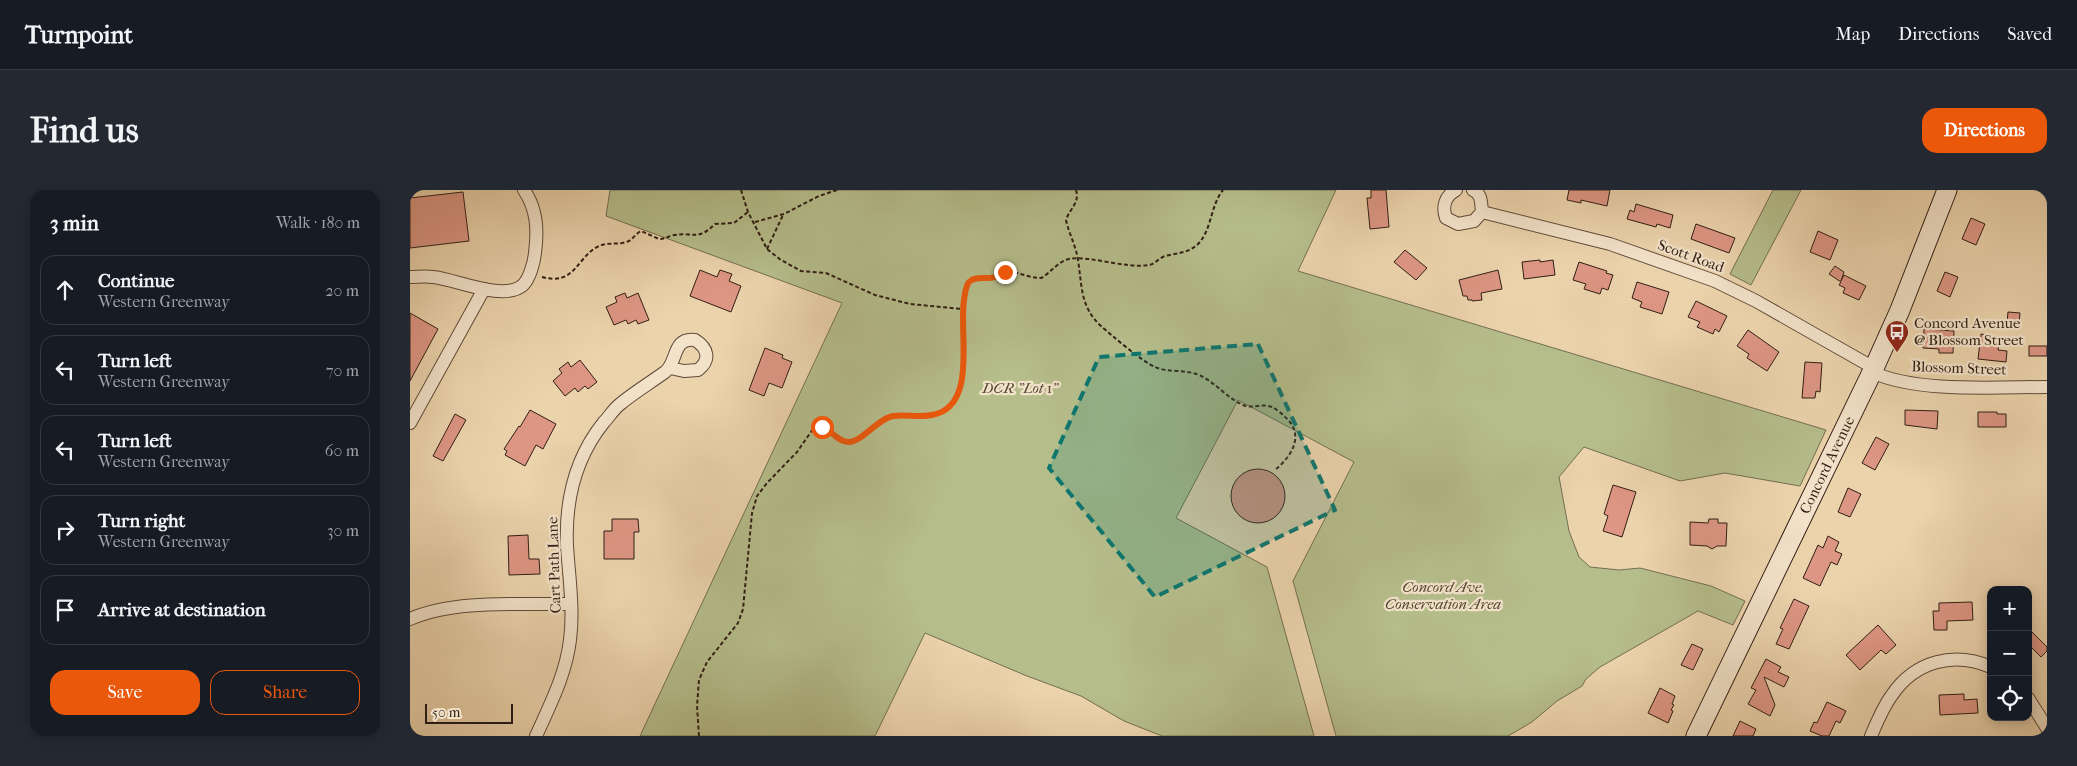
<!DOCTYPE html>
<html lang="en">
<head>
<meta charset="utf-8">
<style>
  body { margin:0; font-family:"IM FELL French Canon",serif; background:#242831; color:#f1f3f6 }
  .controls { position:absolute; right:15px; bottom:15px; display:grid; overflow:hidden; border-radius:10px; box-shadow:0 2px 12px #0003 }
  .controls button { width:45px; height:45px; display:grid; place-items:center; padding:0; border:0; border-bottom:1px solid #363941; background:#171b24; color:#f1f3f6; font:25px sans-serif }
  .scale { position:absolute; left:15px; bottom:12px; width:88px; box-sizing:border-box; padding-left:5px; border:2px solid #311e14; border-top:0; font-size:14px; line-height:18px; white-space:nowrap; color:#311e14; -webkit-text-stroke:4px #f2e2c9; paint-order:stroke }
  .stop { position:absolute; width:15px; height:15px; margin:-11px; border:4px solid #ea580c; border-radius:50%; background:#fff }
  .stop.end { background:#ea580c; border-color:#fff; box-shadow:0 1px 5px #0008 }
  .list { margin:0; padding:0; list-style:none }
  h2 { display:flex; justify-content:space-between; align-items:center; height:65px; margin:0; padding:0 20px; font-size:21px }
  h2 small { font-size:16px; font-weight:400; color:#9ea1a6 }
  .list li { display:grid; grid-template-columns:32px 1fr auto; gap:15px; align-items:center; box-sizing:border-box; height:70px; margin:0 10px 10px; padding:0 10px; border:1px solid #363941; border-radius:15px }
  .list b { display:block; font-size:19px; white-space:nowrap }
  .list p { margin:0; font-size:16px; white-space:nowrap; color:#9ea1a6 }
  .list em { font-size:16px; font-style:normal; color:#9ea1a6 }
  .actions { display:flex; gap:10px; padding:15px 20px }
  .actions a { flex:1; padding:11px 0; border:1px solid #ea580c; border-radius:15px; text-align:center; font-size:18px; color:#ea580c }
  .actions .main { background:#ea580c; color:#fff }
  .icon { flex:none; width:28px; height:28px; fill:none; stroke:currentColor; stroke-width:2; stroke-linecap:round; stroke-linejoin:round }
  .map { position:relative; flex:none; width:1637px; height:546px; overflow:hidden; border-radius:15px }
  header { display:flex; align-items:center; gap:30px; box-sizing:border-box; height:70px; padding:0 25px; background:#171b24; border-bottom:1px solid #363941 }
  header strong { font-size:24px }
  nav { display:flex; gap:28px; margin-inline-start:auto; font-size:18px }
  .intro { display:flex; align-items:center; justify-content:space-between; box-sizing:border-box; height:120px; padding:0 30px }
  h1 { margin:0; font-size:35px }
  .button { padding:12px 22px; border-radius:15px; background:#ea580c; color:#fff; font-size:18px; font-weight:700 }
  main { display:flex; gap:30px; padding:0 30px }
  aside { flex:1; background:#171b24; border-radius:15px; box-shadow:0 2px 12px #0003 }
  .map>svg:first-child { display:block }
  .green { fill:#b5bd8b; stroke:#736e50 }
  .building { fill:#dd9684; stroke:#311e14 }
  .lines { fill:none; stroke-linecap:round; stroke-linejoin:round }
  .minor-casing { stroke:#604b3a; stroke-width:14 }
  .secondary-casing { stroke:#311e14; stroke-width:21 }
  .path { stroke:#311e14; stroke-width:2; stroke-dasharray:4 2.5; stroke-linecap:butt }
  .minor { stroke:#f2e2c9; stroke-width:12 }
  .secondary { stroke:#f2e2c9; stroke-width:19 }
  .route { stroke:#ea580c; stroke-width:6 }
  .marked { fill:#0f766e; fill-opacity:0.2; stroke:#0f766e; stroke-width:4; stroke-dasharray:10 6; stroke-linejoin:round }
  .labels { text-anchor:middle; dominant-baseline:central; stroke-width:4.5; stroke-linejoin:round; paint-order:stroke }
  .street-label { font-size:15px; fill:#311e14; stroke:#f2e2c9 }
  .poi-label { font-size:15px; fill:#311e14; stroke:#f2e2c9; text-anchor:start }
  .park-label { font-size:15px; font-style:italic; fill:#524632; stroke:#f2e2c9 }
</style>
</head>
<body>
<header>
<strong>Turnpoint</strong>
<nav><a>Map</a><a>Directions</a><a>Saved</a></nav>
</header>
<div class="intro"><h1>Find us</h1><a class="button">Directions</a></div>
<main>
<aside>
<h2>3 min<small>Walk · 180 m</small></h2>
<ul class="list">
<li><svg class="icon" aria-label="ahead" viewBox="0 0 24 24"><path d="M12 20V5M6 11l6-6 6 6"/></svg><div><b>Continue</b><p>Western Greenway</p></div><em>20 m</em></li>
<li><svg class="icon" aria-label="left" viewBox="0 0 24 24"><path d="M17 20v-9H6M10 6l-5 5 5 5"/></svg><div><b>Turn left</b><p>Western Greenway</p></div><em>70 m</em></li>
<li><svg class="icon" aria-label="left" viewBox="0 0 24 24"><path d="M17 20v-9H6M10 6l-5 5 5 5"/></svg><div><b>Turn left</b><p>Western Greenway</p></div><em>60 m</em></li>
<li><svg class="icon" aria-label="right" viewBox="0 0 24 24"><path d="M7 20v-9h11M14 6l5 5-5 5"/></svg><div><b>Turn right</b><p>Western Greenway</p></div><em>30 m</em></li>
<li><svg class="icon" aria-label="arrive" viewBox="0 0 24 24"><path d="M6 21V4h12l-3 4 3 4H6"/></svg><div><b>Arrive at destination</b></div></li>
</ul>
<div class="actions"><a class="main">Save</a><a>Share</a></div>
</aside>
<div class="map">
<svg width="1637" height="546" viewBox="0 0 1637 546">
  <rect width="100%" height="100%" fill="#ebd3ac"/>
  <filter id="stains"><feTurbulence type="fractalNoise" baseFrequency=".004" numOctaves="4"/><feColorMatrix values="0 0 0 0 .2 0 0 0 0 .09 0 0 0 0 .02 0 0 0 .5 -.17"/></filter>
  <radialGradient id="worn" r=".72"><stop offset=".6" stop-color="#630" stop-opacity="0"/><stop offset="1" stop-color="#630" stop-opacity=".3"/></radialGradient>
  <g class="green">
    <polygon points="200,0 926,0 888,81 1416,240 1390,296 1315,283 1270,291 1174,257 1149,287 1159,341 1169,367 1180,377 1209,380 1230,378 1301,396 1335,411 1323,435 1288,421 1190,477 1176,489 1172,496 1147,511 1122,532 1098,546 926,546 883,391 944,272 828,210 766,328 857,377 904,546 752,546 714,531 671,506 617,486 515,443 465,546 230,546 432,113 196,26"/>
    <polygon points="1363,0 1391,0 1341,95 1320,84"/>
  </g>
  <g class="building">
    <polygon points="961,0 976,0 979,37 960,39 957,8 961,8"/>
    <polygon points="1159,0 1200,0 1197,16 1171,10 1171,13 1157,10"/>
    <polygon points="53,2 59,51 0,58 0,8"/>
    <polygon points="1226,14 1263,25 1260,38 1247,34 1246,37 1217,29 1220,20 1224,22"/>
    <polygon points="1561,28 1575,34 1566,55 1552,49"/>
    <polygon points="1286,34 1325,48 1319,63 1281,49"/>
    <polygon points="1408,41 1428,50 1420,70 1400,62"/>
    <polygon points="995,60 1017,78 1006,90 984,72"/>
    <polygon points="1130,70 1130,72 1143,70 1145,85 1114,89 1112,72"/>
    <polygon points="1169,72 1197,81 1196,83 1203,85 1198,100 1192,98 1190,104 1174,99 1176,94 1163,90"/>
    <polygon points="1425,76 1434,82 1431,91 1434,85 1456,96 1449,110 1433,103 1435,98 1429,95 1431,92 1419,84"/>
    <polygon points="290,80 307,87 310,80 322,84 319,91 331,96 321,122 280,106"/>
    <polygon points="1088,80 1092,99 1071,103 1072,110 1062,111 1062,110 1058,110 1057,106 1053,106 1049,90"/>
    <polygon points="1535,82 1548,87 1540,107 1527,101"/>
    <polygon points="1227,92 1259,102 1252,124 1230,117 1232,112 1222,108"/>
    <polygon points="215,103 217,108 228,103 239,130 228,134 226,130 218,134 216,130 204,135 196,117 207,112 205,107"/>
    <polygon points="1286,111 1317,126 1309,142 1305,139 1303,144 1287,137 1290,132 1278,127"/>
    <polygon points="1598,122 1610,123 1609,134 1597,133"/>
    <polygon points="0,123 28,139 0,191"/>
    <polygon points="1514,139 1544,141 1543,163 1529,163 1529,159 1513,158"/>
    <polygon points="1338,140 1369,162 1357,181 1337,168 1339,164 1327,156"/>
    <polygon points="1571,144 1586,146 1585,154 1589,154 1588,160 1597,161 1596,172 1568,169"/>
    <rect x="1619" y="156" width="18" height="10"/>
    <polygon points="355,158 373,165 372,168 382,172 372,198 359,193 354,206 339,200"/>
    <polygon points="170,170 187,192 178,199 175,196 168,202 165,198 155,206 143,191 152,183 149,179 158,172 161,177"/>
    <polygon points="1395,172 1412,173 1410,202 1406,201 1405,208 1392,208"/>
    <polygon points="120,220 146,234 133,259 126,255 115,276 95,265 97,261 94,259 109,236 110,237"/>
    <polygon points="1495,220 1528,221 1527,239 1495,235"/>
    <polygon points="1568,222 1587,222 1587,224 1596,224 1596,237 1568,237"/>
    <polygon points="45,224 56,230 33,271 23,266"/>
    <polygon points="1466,247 1479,254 1465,280 1452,273"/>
    <circle cx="848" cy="306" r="27"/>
    <polygon points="1203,295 1226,302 1212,347 1193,341 1198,326 1194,324"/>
    <polygon points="1438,298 1451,304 1440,327 1428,322"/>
    <polygon points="202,329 228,329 229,342 224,342 224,369 194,369 194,341 202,341"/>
    <polygon points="1299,329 1308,329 1308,333 1317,333 1316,356 1307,356 1302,359 1297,356 1280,355 1280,332 1298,333"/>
    <polygon points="118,345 119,369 129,369 130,384 99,385 98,346"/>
    <polygon points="1418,346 1429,352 1425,361 1432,364 1427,375 1421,372 1410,396 1393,388 1408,355 1413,358"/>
    <polygon points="1384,409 1399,416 1379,459 1366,454 1373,439 1370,438"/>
    <polygon points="1562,412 1563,430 1537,431 1537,440 1524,440 1523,421 1529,421 1529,413"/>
    <polygon points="1468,435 1486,455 1476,464 1471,460 1450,480 1436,465"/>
    <polygon points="1618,438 1637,457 1637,461 1631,467 1618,454"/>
    <polygon points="1282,454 1293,459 1283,480 1271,475"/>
    <polygon points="1356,469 1371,477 1368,482 1379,487 1374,497 1354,487 1365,515 1360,526 1338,514 1346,500 1341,498"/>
    <polygon points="1250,498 1265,506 1262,514 1264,515 1261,520 1263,521 1258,533 1238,523"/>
    <polygon points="1554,504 1554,510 1567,509 1568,523 1530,525 1529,505"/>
    <polygon points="1417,512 1436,521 1430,533 1426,531 1419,546 1412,546 1400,541 1404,532 1407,533"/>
    <polygon points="1330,531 1346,539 1343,546 1323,546"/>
  </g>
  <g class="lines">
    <g class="minor-casing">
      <g id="minor">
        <path d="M 1046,0 C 1035,6 1032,17 1036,28 L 1048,34 L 1064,31 L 1072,22 C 1071,13 1072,4 1063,0"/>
        <polyline points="1072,22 1200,54 1305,91 1346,111 1464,178"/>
        <path d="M 0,87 C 8,87 16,86 23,87 C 45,89 94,112 113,95 C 120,88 124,72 125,63 C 128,40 127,19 114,0"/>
        <path d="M 1462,182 C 1507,203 1586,197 1637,197"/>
        <polyline points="0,233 74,99"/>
        <path d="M 0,429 C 44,409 113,415 161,414"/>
        <polyline points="1618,508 1637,538"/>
        <path d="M 126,546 C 140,515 156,484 160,450 C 164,419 159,387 157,356 C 155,310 165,268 194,232 C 199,227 203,220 209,215 C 223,203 240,193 255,182 C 268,172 262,147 285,150 C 298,158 301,170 288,180 L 274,181 L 260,178"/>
        <path d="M 1461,546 C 1467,532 1473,517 1482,505 C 1505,471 1544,461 1581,477"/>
      </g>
    </g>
    <g class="secondary-casing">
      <polyline id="secondary" points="1286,546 1464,178 1490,120 1537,0"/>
    </g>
    <g class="path">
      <polyline points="331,0 338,22 357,59 371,70 391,81 416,83 465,105 500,114 552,119"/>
      <path d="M 666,0 C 670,13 660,18 656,30 C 659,44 666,56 668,70 C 672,95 670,117 691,136 C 701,145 733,172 745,177 C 759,183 775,179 789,185 C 805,192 817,208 833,215 C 842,219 852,213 862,217 C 866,219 871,223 874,226 C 896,244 882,266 865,280"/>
      <polyline points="345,32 374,24 409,6 427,0"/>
      <polyline points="357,59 373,25"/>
      <path d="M 132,87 C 166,96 166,67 189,56 C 197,52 207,55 216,52 C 222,51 225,44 231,41 L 249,49 C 255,49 259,46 264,45 C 284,42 288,51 305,34 L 324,33 L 338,22"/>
      <path d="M 289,546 L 287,516 L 289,490 L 297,472 L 328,433 L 333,419 L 342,323 L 347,306 L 357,293 L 387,262 L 403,239 C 419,230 425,254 440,252 C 453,250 462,234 474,229 C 492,222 514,232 531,222 C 540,217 549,207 552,196 C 557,175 543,98 564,89 C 570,87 577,89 583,87 C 589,86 594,81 601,82 C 611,83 620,88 631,88 C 641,83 648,71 659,69 C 680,65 715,79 739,75 C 745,74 749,68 755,66 C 767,63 778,63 787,55 C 802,41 800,16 813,0"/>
    </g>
    <use href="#minor" class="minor"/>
    <use href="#secondary" class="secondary"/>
  </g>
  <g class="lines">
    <path class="route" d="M 412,237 C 421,240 428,252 438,252 C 451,253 467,229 483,226 C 498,224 514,229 529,223 C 566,209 549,142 554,110 C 555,105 555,97 559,92 C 566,85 576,90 585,87 C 588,86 592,84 595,82"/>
  </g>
  <path class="marked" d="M 848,154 L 925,320 L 745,407 L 639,278 L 689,167 Z"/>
  <defs>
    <g id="bus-pin" transform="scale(1.25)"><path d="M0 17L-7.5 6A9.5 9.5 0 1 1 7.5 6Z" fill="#8f2418" stroke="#f2e2c9"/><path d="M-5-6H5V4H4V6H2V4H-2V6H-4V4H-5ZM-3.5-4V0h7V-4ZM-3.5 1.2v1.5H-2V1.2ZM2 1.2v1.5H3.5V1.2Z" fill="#fff"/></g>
  </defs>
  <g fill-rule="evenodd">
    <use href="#bus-pin" x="1487" y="142"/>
  </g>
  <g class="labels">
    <g class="street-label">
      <text transform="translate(1281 66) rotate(20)">Scott Road</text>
      <text transform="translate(1549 178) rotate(2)">Blossom Street</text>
      <text transform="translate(1417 275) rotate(-64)">Concord Avenue</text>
      <text transform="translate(144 375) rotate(-92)">Cart Path Lane</text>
    </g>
    <g class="poi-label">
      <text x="1504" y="133">Concord Avenue<tspan x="1504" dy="17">@ Blossom Street</tspan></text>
    </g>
    <g class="park-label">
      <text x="610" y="198">DCR "Lot 1"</text>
      <text x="1033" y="397">Concord Ave.<tspan x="1033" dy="17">Conservation Area</tspan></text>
    </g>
  </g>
  <rect width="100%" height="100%" filter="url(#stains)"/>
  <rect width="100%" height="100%" fill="url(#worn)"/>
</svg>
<div class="controls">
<button>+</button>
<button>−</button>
<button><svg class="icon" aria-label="locate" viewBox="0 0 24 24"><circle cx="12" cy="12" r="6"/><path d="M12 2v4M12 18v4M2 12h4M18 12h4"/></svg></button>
</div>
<div class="scale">50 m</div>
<div class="stop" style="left:412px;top:237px"></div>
<div class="stop end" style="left:595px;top:82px"></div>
</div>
</main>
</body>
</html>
